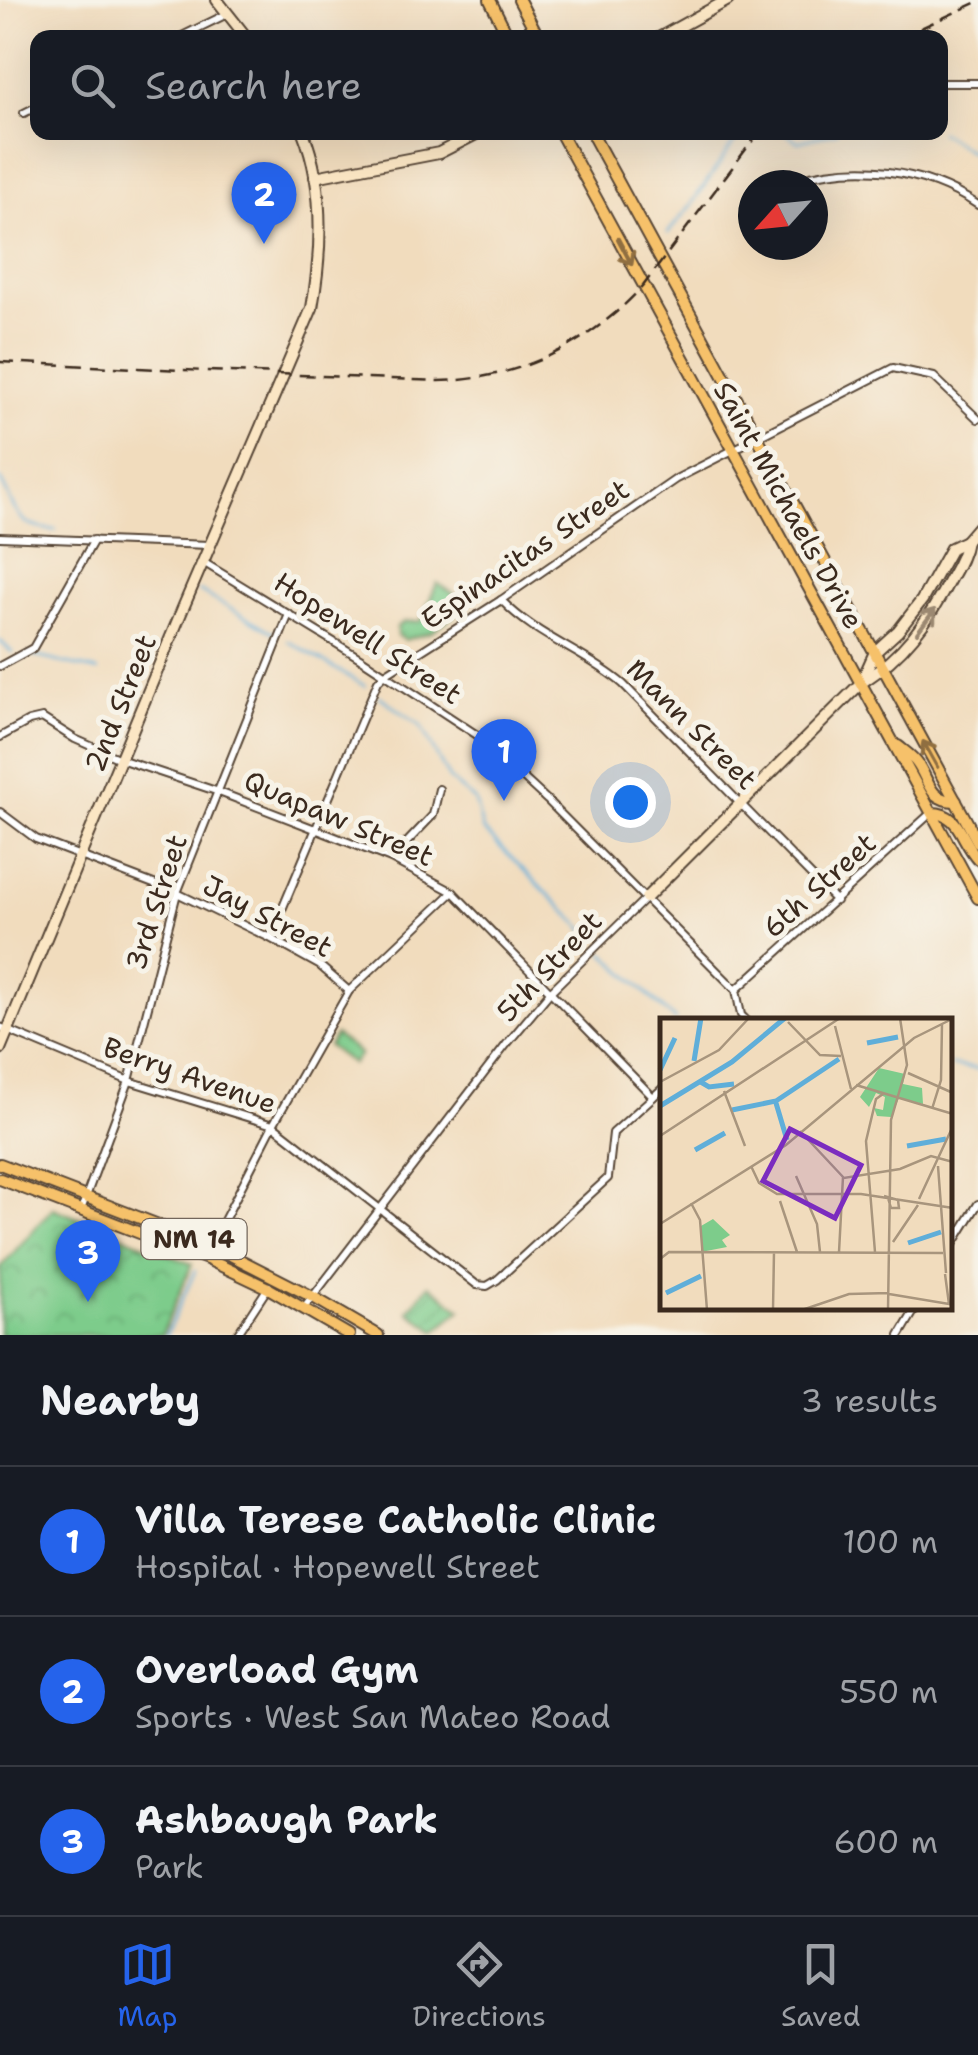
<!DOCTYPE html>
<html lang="en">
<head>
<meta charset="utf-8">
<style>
  body { margin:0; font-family:"Shantell Sans",sans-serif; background:#20242c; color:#f1f3f6 }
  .compass { position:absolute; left:738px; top:170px; width:90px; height:90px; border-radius:50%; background:#171b24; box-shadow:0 10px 40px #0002; rotate:243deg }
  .you { position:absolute; left:630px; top:802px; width:35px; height:35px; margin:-25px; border:8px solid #fff; border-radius:50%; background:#1a73e8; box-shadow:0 0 0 15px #1a73e833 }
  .badge { display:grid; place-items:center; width:65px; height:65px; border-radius:50%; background:#2563eb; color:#fff; font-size:32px; font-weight:700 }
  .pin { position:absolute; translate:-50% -82px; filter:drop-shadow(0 2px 5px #0008) }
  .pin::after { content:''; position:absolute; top:52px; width:35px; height:30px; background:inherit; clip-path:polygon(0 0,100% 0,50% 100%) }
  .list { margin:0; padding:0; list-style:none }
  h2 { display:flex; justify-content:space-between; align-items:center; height:130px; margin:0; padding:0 40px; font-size:42px }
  h2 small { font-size:32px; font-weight:400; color:#9ea1a6 }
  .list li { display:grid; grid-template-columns:65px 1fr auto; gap:30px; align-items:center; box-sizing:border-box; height:150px; padding:0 40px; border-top:2px solid #363941 }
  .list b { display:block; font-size:38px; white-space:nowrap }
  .list p { margin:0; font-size:32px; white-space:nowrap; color:#9ea1a6 }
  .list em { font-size:32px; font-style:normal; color:#9ea1a6 }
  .icon { flex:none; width:55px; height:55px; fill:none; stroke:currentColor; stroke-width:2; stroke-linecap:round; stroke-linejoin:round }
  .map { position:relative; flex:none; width:978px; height:1335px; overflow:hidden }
  .search { position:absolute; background:#171b24; box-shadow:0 10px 40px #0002; left:30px; right:30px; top:30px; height:110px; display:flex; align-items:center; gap:25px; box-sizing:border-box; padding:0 35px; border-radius:20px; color:#9ea1a6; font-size:38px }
  .sheet { height:580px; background:#171b24 }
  nav { display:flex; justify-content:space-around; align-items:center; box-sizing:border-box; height:140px; border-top:2px solid #363941; background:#171b24; font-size:28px; color:#9ea1a6 }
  nav a { display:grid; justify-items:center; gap:5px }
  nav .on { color:#2563eb }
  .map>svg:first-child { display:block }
  .grass { fill:url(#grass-tufts); stroke:#5c7b54; stroke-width:2.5 }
  .park { fill:url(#park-crowns); stroke:#5c7b54; stroke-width:2.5 }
  .garden { fill:url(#garden-furrows); stroke:#5c7b54; stroke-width:2.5 }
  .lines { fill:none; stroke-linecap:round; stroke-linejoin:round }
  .stream { stroke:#5faed9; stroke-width:2.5 }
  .street-casing { stroke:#564536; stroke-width:10 }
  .secondary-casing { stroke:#564536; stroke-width:14 }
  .primary-casing { stroke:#564536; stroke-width:14 }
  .street { stroke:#fff; stroke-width:6 }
  .secondary { stroke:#fbe6c4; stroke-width:10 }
  .primary { stroke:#f6c16b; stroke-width:10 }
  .rail { stroke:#3b2a1e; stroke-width:2.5; stroke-dasharray:15 8; stroke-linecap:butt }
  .oneway { stroke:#8f6e41 }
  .oneway2 { stroke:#9b8871 }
  .labels { text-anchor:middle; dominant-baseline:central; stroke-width:10; stroke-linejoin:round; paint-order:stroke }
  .shield { fill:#f7f3e8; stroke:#73665b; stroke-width:2.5 }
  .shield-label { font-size:25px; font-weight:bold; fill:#3b2a1e }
  .street-label { font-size:28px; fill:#3b2a1e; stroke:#f7f3e8 }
  .inset-river { fill:none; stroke:#5faed9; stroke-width:5 }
  .inset-road { fill:none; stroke:#a8957d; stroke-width:2.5 }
  .view { fill:#7b2cbf; fill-opacity:0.15; stroke:#7b2cbf; stroke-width:5 }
  .inset-edge { fill:none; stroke:#3b2a1e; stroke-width:5 }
</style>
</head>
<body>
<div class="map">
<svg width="978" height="1335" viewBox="0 0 978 1335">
  <defs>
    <pattern id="grass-tufts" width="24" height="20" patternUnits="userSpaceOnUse" patternTransform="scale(2.5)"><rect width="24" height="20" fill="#7dcc8b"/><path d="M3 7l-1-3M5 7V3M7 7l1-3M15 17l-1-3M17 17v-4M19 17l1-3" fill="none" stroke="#6daf78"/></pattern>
    <pattern id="park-crowns" width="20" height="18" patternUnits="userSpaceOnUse" patternTransform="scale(2.5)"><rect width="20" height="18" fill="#7dcc8b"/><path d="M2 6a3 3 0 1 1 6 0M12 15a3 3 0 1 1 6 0" fill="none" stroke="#6daf78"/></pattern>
    <pattern id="garden-furrows" width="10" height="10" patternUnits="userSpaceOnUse" patternTransform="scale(2.5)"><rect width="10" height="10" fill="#7dcc8b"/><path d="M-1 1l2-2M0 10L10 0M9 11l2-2" fill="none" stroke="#6daf78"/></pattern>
  </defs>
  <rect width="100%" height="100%" fill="#f7f3e8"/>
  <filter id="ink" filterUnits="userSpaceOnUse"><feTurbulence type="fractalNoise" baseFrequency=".01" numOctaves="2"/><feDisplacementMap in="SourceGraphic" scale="20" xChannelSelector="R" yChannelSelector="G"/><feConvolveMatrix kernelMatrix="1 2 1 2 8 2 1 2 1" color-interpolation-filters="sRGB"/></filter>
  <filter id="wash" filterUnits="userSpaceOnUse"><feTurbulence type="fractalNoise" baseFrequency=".0048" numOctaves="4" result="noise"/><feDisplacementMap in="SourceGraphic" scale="40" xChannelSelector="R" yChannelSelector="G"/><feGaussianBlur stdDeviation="2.25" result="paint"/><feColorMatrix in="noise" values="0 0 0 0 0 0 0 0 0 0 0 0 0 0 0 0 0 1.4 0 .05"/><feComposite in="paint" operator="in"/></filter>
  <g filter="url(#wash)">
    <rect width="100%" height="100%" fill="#f1dcbd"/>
    <polygon class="grass" points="437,583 470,604 431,632 405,640 397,636 397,627 404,622 421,621"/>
    <g class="park">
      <polygon points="335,1035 360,1054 352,1064 328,1046"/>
      <polygon points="53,1208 192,1264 162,1335 0,1335 0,1268"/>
    </g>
    <polygon class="garden" points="429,1285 461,1309 436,1331 408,1311"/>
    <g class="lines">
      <g class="stream">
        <polyline points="785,132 798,142 836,132"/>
        <polyline points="940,132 971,152 978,152"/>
        <polyline points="668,233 691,205 741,132"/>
        <path d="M 0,479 C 17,510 15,528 56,530"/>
        <polyline points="199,591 274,633"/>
        <polyline points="0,641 12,652"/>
        <polyline points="288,641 365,686"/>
        <polyline points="30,655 98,671"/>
        <polyline points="379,696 420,725 450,780 475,801 483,830 593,938"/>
        <polyline points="604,953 675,1020"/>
        <polyline points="950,1065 978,1069"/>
        <polyline points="166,1335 195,1271"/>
      </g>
    </g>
  </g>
  <g filter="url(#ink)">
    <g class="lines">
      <g class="street-casing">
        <g id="street">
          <polyline points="178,38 227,14"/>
          <polyline points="940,83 978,83"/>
          <polyline points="24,113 38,106"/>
          <path d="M 794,180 C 857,162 922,168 978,205"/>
          <polyline points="0,537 209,545"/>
          <polyline points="203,562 360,658 477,735 547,800 736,990 741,1015 746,1020"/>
          <path d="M 501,600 C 538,638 584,651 623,684 L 836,901"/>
          <polyline points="0,666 33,648 94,540"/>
          <polyline points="0,737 29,721 42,718 75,739 120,759 219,792 315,829 391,859 453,892 653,1097"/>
          <polyline points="0,812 36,839 177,893 270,938 319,965 349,991"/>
          <polyline points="391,859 433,815 439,789"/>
          <polyline points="270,938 378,681 385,674 501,600 676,479 893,368 934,377 978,419"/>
          <polyline points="736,990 931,813"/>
          <polyline points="0,1027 129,1081 273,1125 477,1285 487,1286 497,1280 608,1178 613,1133 663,1088"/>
          <polyline points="81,1210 129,1081 177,893 289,614"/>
          <polyline points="950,1249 978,1204"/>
          <polyline points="207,1259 215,1238 273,1125 349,991 453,892"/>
          <polyline points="304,1308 506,1045 551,991 646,898"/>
          <polyline points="237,1335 269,1286"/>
          <polyline points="900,1335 916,1308"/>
        </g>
      </g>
      <g class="secondary-casing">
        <g id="secondary">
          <polyline points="217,0 247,38"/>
          <polyline points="659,38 728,0"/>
          <polyline points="315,177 439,153 480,132"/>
          <polyline points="861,683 875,652 898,631 922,600 951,548 966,541 978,527"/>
          <path d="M 646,898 L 861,683 C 903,656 929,621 951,577 C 958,565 964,554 966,541"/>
          <path d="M 0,1049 L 183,608 L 312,308 C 322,251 325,187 303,132"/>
        </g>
      </g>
      <g class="primary-casing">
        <g id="primary">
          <polyline points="490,0 509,38"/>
          <polyline points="519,0 539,38"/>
          <polyline points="560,132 978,898"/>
          <polyline points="591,132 978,842"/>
          <path d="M 898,746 C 904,751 912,756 917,763 C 930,781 928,801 956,801"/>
          <path d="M 932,813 C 960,813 960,839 978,859"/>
          <polyline points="0,1164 213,1246 313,1297 378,1335"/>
          <polyline points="0,1179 207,1259 268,1288 349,1335"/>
        </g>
      </g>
      <use href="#street" class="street"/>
      <use href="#secondary" class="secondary"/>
      <use href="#primary" class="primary"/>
      <g class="rail">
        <polyline points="899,38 978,2"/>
        <path d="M 0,362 L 438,381 C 518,380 589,345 643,286 L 759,132"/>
      </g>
    </g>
    <defs><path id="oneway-shaft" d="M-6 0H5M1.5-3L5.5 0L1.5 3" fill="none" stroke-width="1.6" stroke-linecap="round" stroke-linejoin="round" transform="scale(2.5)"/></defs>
    <g class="oneway">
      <use href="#oneway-shaft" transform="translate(625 252) rotate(62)"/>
      <use href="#oneway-shaft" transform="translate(930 754) rotate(-119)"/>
    </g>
    <use class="oneway2" href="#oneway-shaft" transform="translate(926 621) rotate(-53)"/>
  </g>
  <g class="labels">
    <rect class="shield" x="141.5" y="1219" width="105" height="40" rx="8"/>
    <g class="shield-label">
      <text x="194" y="1239">NM 14</text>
    </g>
    <g class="street-label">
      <text transform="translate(789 505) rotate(61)">Saint Michaels Drive</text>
      <text transform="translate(525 554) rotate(-34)">Espinacitas Street</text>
      <text transform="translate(368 638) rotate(33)">Hopewell Street</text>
      <text transform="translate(120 703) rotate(-68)">2nd Street</text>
      <text transform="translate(692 724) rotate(45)">Mann Street</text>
      <text transform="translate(339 818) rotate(23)">Quapaw Street</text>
      <text transform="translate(819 885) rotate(-42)">6th Street</text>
      <text transform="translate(156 902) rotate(-72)">3rd Street</text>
      <text transform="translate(268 916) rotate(28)">Jay Street</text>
      <text transform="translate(549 966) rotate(-47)">5th Street</text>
      <text transform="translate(190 1075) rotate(19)">Berry Avenue</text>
    </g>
  </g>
  <g transform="translate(660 1018)">
    <rect width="292" height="292" fill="#f1dcbd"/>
    <path d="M 219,50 L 245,56 L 243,66 L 262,70 L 263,86 L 239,80 L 231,99 L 217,98 L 214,90 L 223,92 L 225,79 L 216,75 L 209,89 L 200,79 ZM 53,201 L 70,217 L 62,222 L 67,229 L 41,234 L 41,208 Z" fill="#7dcc8b"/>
    <path class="inset-river" d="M 207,25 L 238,19M 34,43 L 41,0M 0,52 L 15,20M 39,63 L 49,69 L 74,66M 116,85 L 127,122M 0,88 L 72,44 L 125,0M 72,92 L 116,83 L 179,41M 247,128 L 286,121M 35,132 L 65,115M 248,225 L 281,214M 6,275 L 41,258"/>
    <path class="inset-road" d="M 128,4 L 160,37 L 181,38M 175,8 L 191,71M 248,55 L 293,75M 0,64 L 59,32 L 89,0M 196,67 L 293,96M 64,73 L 85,128M 272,91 L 281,62 L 282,6M 140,113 L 184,160 L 240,151 L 271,138 L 293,144M 0,118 L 180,0M 91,148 L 99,165 L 117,176 L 201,176 L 293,190M 278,148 L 286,255M 136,158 L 157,206 L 160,234M 224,178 L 238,182 L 239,190 L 231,190 L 228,180M 259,181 L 293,108M 120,183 L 137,234M 31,185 L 40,202 L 47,292M 0,206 L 126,127 L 254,20 L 290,2M 233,224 L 258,187M 179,234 L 183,159M 215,234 L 206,123 L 216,81 L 223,76M 0,241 L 9,234 L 283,235M 229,276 L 289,286 L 285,256M 113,292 L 114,234M 142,292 L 189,276 L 229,275M 228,292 L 231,102 L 247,47 L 240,0"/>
    <path class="view" d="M 130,111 L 201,147 L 175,200 L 103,163 Z"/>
    <rect width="292" height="292" class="inset-edge"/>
  </g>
</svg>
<svg class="compass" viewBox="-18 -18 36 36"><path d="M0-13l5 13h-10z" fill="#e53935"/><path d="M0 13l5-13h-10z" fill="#9ea1a6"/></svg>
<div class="you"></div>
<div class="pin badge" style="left:504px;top:801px">1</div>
<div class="pin badge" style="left:264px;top:244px">2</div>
<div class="pin badge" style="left:88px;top:1302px">3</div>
<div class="search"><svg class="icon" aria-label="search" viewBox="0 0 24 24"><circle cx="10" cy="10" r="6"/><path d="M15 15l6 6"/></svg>Search here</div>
</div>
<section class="sheet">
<h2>Nearby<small>3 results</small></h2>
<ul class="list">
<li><span class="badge">1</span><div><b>Villa Terese Catholic Clinic</b><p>Hospital · Hopewell Street</p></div><em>100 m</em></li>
<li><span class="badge">2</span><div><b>Overload Gym</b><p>Sports · West San Mateo Road</p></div><em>550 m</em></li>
<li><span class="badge">3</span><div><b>Ashbaugh Park</b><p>Park</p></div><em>600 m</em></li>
</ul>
</section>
<nav>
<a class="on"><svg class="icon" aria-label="map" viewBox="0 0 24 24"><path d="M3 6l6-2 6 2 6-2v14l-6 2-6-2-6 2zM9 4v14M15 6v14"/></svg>Map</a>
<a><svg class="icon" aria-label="directions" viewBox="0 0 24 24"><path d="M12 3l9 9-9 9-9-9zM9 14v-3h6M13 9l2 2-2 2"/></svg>Directions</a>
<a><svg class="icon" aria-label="saved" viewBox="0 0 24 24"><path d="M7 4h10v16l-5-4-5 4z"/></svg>Saved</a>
</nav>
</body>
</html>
